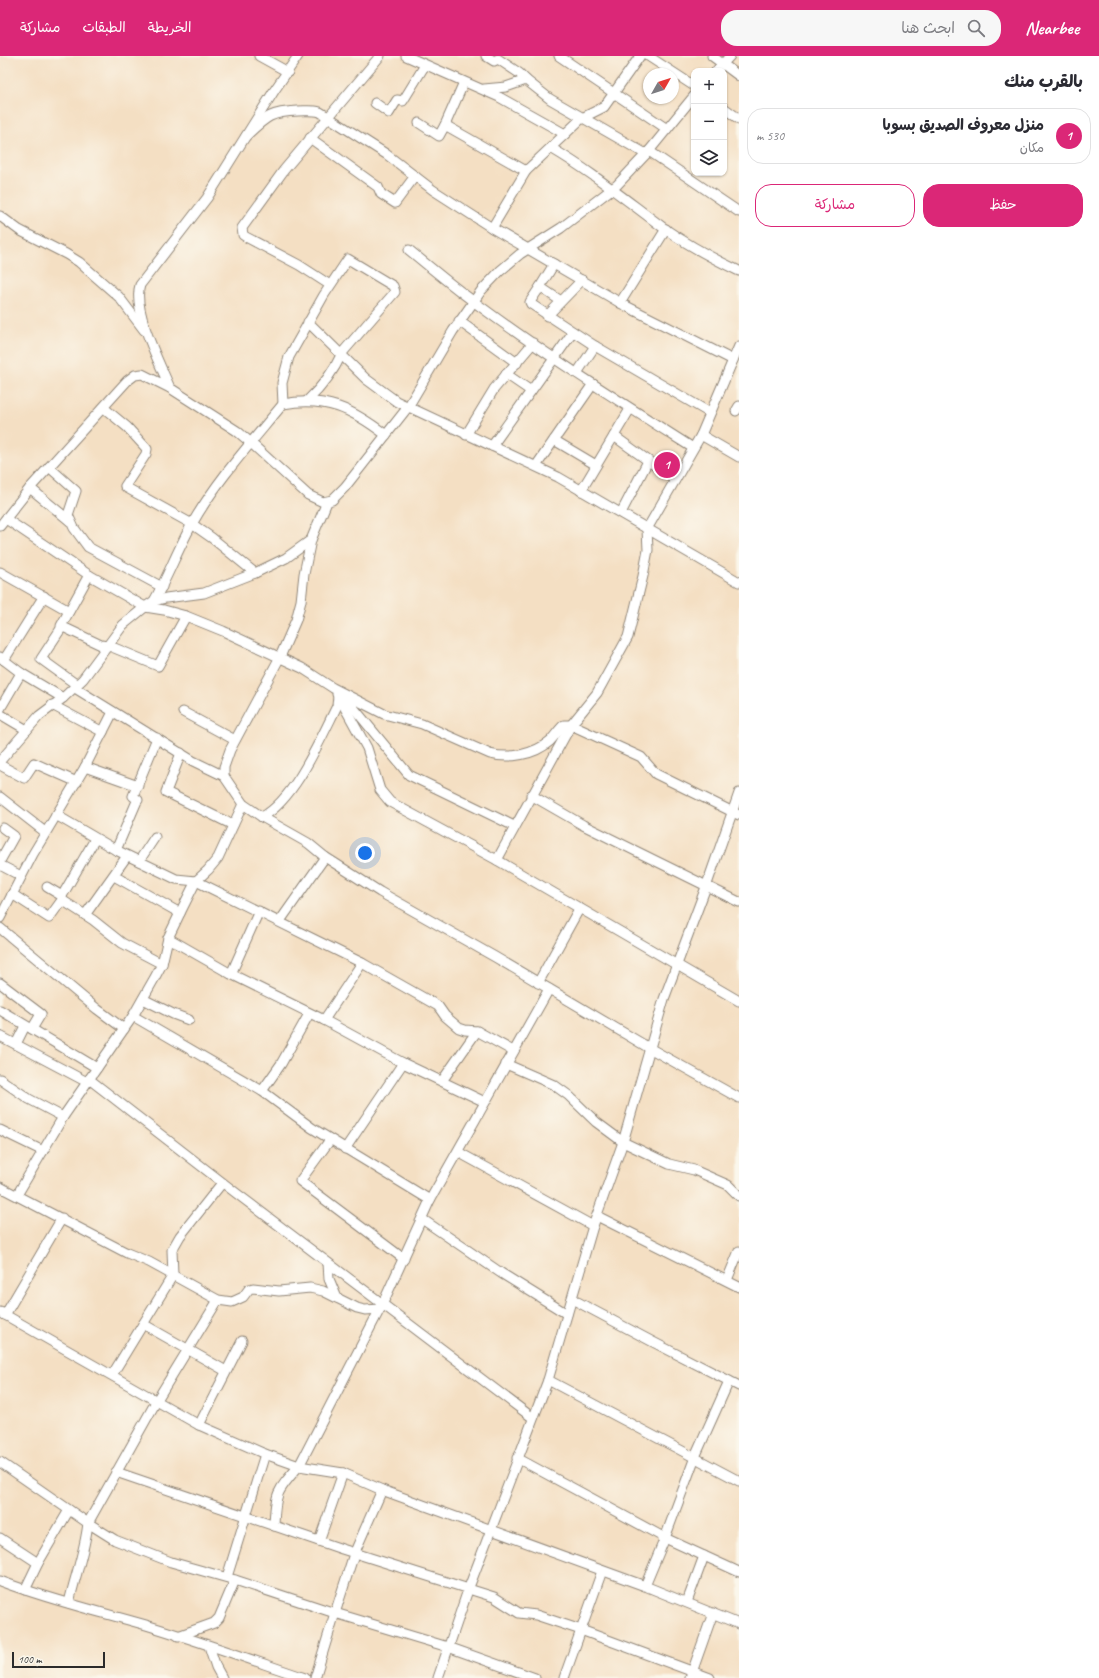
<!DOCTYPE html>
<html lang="ar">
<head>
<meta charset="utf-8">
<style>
  body { margin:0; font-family:Caveat,"Playpen Sans Arabic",sans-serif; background:#f7f7f7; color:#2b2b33; direction:rtl }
  .controls { position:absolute; right:12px; top:12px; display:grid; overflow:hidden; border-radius:8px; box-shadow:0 1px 3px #0004 }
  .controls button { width:36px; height:36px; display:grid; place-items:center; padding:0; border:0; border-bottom:1px solid #e1e1e2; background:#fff; color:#2b2b33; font:20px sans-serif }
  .compass { position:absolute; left:643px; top:12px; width:36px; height:36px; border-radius:50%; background:#fff; box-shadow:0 1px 3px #0004; rotate:51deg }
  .scale { position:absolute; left:12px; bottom:10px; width:93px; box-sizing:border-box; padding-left:4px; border:2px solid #2b2b2b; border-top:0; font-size:11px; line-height:14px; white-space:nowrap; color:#2b2b2b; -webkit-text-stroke:3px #fbf7ec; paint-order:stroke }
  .you { position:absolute; left:365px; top:797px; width:14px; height:14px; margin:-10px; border:3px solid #fff; border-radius:50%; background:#1a73e8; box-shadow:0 0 0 6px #1a73e833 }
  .badge { display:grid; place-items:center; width:26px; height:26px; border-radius:50%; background:#db2777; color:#fff; font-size:13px; font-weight:700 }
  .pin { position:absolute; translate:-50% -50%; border:2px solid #fff; box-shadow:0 1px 4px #0006 }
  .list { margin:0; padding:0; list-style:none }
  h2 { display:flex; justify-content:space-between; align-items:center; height:52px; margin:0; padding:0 16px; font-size:17px }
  h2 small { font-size:13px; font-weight:400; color:#7c7c81 }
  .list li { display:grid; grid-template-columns:26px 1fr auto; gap:12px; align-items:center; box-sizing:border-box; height:56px; margin:0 8px 8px; padding:0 8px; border:1px solid #e1e1e2; border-radius:16px }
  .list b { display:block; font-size:15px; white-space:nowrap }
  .list p { margin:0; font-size:13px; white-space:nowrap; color:#7c7c81 }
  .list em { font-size:13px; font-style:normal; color:#7c7c81 }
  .actions { display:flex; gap:8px; padding:12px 16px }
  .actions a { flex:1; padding:9px 0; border:1px solid #db2777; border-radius:16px; text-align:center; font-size:14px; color:#db2777 }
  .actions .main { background:#db2777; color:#fff }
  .icon { flex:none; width:22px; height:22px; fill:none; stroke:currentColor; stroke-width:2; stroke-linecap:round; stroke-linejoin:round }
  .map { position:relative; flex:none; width:739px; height:1622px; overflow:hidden; direction:ltr }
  header { display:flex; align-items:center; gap:24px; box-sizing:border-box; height:56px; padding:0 20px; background:#db2777; color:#fff }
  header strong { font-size:19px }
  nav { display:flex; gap:22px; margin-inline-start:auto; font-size:14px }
  .search { width:280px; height:36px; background:#f7f7f7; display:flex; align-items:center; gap:10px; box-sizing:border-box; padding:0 14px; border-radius:16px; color:#7c7c81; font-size:15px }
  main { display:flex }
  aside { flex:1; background:#fff }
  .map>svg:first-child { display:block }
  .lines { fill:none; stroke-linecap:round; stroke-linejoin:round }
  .minor-casing { stroke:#908577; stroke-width:11 }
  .minor { stroke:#fff; stroke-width:9 }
</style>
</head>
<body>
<header>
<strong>Nearbee</strong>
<div class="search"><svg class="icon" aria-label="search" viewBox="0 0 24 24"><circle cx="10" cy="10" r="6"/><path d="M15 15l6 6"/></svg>ابحث هنا</div>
<nav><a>الخريطة</a><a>الطبقات</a><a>مشاركة</a></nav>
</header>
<main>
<aside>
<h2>بالقرب منك<small></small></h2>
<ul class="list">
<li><span class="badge">1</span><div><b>منزل معروف الصديق بسوبا</b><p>مكان</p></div><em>530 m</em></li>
</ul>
<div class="actions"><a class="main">حفظ</a><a>مشاركة</a></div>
</aside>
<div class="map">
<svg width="739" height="1622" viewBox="0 0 739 1622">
  <rect width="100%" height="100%" fill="#fbf7ec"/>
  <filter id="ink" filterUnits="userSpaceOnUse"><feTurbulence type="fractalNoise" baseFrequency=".025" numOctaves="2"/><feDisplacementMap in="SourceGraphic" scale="8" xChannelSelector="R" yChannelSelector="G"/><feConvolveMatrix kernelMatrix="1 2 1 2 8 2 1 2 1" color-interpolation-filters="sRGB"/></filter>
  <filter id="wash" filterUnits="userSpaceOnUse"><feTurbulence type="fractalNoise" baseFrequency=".012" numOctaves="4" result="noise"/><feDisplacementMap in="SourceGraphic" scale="16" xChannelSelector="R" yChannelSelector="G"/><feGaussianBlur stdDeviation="0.9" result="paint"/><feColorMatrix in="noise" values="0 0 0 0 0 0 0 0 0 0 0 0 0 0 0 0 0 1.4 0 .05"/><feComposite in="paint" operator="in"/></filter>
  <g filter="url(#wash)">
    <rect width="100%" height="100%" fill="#f4dfc3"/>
  </g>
  <g filter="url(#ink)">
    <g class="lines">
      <g class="minor-casing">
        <g id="minor">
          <polyline points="259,0 288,16"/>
          <polyline points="406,0 499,41 565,78"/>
          <polyline points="559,0 667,73"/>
          <polyline points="648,0 694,30"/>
          <polyline points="712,0 739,20"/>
          <polyline points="716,15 730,0"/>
          <polyline points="526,24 550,43 646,98"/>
          <polyline points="484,33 506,31 526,24 519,17 498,3 494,5 486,0"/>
          <polyline points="375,47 389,57 397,44 403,45 425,9"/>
          <polyline points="724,52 739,63"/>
          <polyline points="419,67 439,80 445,69 526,115"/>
          <polyline points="445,69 464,26"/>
          <path d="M 246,80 C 266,61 270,56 298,55 C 306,55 313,54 320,56 L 386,98 L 433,134 L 492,172 L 624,249 L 733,304"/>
          <polyline points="310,82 378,131 381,138 395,147 415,120"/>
          <path d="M 551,92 C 592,116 627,145 665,173 C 688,189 714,203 739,215"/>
          <polyline points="649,95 739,156"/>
          <polyline points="0,160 19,174 66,198 79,206 119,241 144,274"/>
          <polyline points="492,172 526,115 582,62 604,51 640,0"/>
          <path d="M 409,194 C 430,211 451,229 473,245 C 544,298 619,345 693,392"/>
          <polyline points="554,208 540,231 561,245"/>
          <polyline points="330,229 299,209 246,181 243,179 242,172 284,114 380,0"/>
          <polyline points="540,231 530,246 531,248 595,290 710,357"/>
          <polyline points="620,247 666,173"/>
          <polyline points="547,260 582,224"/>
          <polyline points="459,265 517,307"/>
          <polyline points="308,266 366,323 396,345 558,421 739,526"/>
          <polyline points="577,317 595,290"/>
          <polyline points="506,318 531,335"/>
          <path d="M 170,332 C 160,308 132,254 140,229 L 207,142 L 274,35 L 298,0"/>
          <path d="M 283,348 L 282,327 L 289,301 L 324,239 L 348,203 L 393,230 L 395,236 L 342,297 C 334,315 322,331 307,345"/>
          <polyline points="104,352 127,371 147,393 146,398 127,427 125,430 127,432 192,468 212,482 255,517"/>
          <polyline points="736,355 739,350"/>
          <polyline points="466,379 494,333 533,287"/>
          <polyline points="701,379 739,401"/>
          <polyline points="614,380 675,424"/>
          <polyline points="554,384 596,409"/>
          <polyline points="492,390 573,276"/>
          <polyline points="536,410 593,328"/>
          <polyline points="49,411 76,435 68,459 74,472 88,491 162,531"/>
          <polyline points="30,432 70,465"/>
          <polyline points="581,435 630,353"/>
          <polyline points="327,446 311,484 304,518 301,545 296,564 280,601 230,694 224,711 224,720 243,748 262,761 308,787 325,801 380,836 495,901 651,993 739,1042"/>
          <polyline points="621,457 648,405"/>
          <path d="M 6,463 L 89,519 L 145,551 L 164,554 L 186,560 L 223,575 L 302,612 L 333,632 L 384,658 L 422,668 L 490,698 C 509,703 534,699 550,685 C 555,680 559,673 564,669 L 571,669 L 641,701 L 656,718 L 739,759"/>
          <polyline points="0,470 30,432 127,325 135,319 142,318 170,332 237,375 251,387 308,439 323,446 332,444 345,431 408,351 453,275 481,235 500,215 520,198 561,172 617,129 649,95 694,40"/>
          <polyline points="0,516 69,555"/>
          <polyline points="89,519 61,570 101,589 112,591 158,610 186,560"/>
          <path d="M 154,545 C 168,520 178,493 192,468 C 217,424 251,387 283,348 C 326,340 352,353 386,379"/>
          <polyline points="62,571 41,603 77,629"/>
          <polyline points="0,601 21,617 63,642"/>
          <polyline points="4,604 44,540"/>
          <polyline points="75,632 193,705 224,720"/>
          <polyline points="338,640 342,642 345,652 367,692 380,734 390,746 497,804 739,945"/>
          <polyline points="342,642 353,651 409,719 514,770"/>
          <polyline points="52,649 103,676"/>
          <polyline points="0,653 21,617"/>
          <polyline points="183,656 235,684"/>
          <polyline points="0,658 27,674"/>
          <polyline points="181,697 166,736 233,769"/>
          <polyline points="0,705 39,660 63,642 83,623 123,569 145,551 154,545 166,542 204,537 255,517 286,502 311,484"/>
          <polyline points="0,709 24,722 34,707 77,726"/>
          <polyline points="85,711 138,730"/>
          <polyline points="531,739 583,769 739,846"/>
          <polyline points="0,741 45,776"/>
          <polyline points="56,759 116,794 176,823 196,825 362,907 438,950 445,960 459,972 465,974 477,975 513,995"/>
          <path d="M 262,761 C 295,743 320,684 337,650 L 338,640 L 337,638"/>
          <polyline points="116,794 137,745 138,744 133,740 157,682"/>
          <polyline points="497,804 571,669 597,637 628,581 643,520 648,494 647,473 701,379 739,290"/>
          <polyline points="0,805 14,780 3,772"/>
          <polyline points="139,805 155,781"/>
          <polyline points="0,809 21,820"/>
          <polyline points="114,820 180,857"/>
          <polyline points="47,831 62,840"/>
          <polyline points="12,838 49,862 62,844 62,840 95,783"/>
          <polyline points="62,844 93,864 122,887 162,908"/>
          <polyline points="85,859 127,800"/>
          <polyline points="0,862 33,798 85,711 113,656"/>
          <polyline points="280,865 325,801"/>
          <polyline points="0,872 97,953 124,973"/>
          <polyline points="168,882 231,918 324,964 403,1007 485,1046"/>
          <polyline points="231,918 259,855"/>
          <polyline points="0,927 41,958 32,973"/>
          <polyline points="538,927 579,853"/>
          <polyline points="143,943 173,958 189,964"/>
          <polyline points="0,954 97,1012"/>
          <polyline points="133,960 262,1035 312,1072 430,1144"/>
          <polyline points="324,964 362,907"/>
          <polyline points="0,980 87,1026"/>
          <polyline points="16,988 25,970"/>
          <polyline points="506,1008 554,1029 568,1039 596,1066 623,1086 669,1108 694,1114 728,1129 739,1140"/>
          <polyline points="0,1023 29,1043 63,1061"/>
          <polyline points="89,1023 236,1137 533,1362"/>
          <polyline points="442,1025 477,975"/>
          <polyline points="262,1035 281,1008 309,958"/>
          <polyline points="0,1074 43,1095"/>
          <polyline points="330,1084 300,1125 404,1203"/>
          <polyline points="345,1093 403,1007"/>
          <polyline points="458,1096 593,1170"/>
          <polyline points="0,1131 127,1197 149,1206 218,1244 232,1246 243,1241 249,1233 253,1232 279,1235 310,1232 323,1235 357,1252 365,1254 380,1253"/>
          <polyline points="17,1139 63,1061 133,960 154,923 162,908 168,882 180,857 196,825 208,814 218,802 243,748"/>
          <polyline points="597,1160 739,1231"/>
          <polyline points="422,1163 501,1217 567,1258"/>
          <polyline points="328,1207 329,1223 337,1242"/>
          <polyline points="727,1224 739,1195"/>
          <polyline points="572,1243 653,1286 739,1330"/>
          <polyline points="0,1256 199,1369 265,1398 299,1410 383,1247 430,1144 549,933"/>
          <polyline points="5,1259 62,1162"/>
          <polyline points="143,1268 226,1315"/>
          <polyline points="112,1319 173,1219 172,1194 180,1180 222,1127"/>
          <polyline points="548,1324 739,1425"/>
          <polyline points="199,1369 242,1285"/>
          <polyline points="517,1402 665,1482 739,1516"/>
          <polyline points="0,1406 88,1467 157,1344 218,1244"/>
          <polyline points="116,1416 342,1493 494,1541 519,1557 536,1559 581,1574 710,1622"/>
          <path d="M 274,1470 C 275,1437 277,1435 299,1410 L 343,1417 L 382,1434 L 645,1530 L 739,1568"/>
          <polyline points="0,1482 38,1507"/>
          <polyline points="319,1485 343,1417"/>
          <polyline points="227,1521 265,1398"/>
          <path d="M 0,1525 C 47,1543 97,1555 146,1569 C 199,1585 252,1604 305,1622"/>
          <polyline points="645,1530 665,1482 695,1401 729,1325"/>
          <polyline points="25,1534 38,1507 69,1454"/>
          <polyline points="687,1546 704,1500"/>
          <path d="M 69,1547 C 75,1520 85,1495 88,1467 L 115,1484 L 171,1506 L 235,1524 L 335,1557 L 354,1498 L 382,1434"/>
          <polyline points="178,1580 214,1567 219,1562 235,1524"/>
          <polyline points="209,1590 216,1611 222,1622"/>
          <polyline points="315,1622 335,1557 448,1591 535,1622"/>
          <polyline points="438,1622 468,1534 548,1324 593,1170 623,1086 664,943 706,831 739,737"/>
          <polyline points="564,1622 602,1515"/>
          <polyline points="690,1622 713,1557"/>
        </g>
      </g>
      <use href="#minor" class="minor"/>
    </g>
  </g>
</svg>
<div class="controls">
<button>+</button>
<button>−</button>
<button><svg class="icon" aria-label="layers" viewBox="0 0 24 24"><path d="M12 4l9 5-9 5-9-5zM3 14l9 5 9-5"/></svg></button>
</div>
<svg class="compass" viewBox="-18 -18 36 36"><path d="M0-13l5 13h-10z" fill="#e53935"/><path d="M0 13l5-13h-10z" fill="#7c7c81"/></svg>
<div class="scale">100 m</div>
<div class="you"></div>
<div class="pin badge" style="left:667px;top:409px">1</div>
</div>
</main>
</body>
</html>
